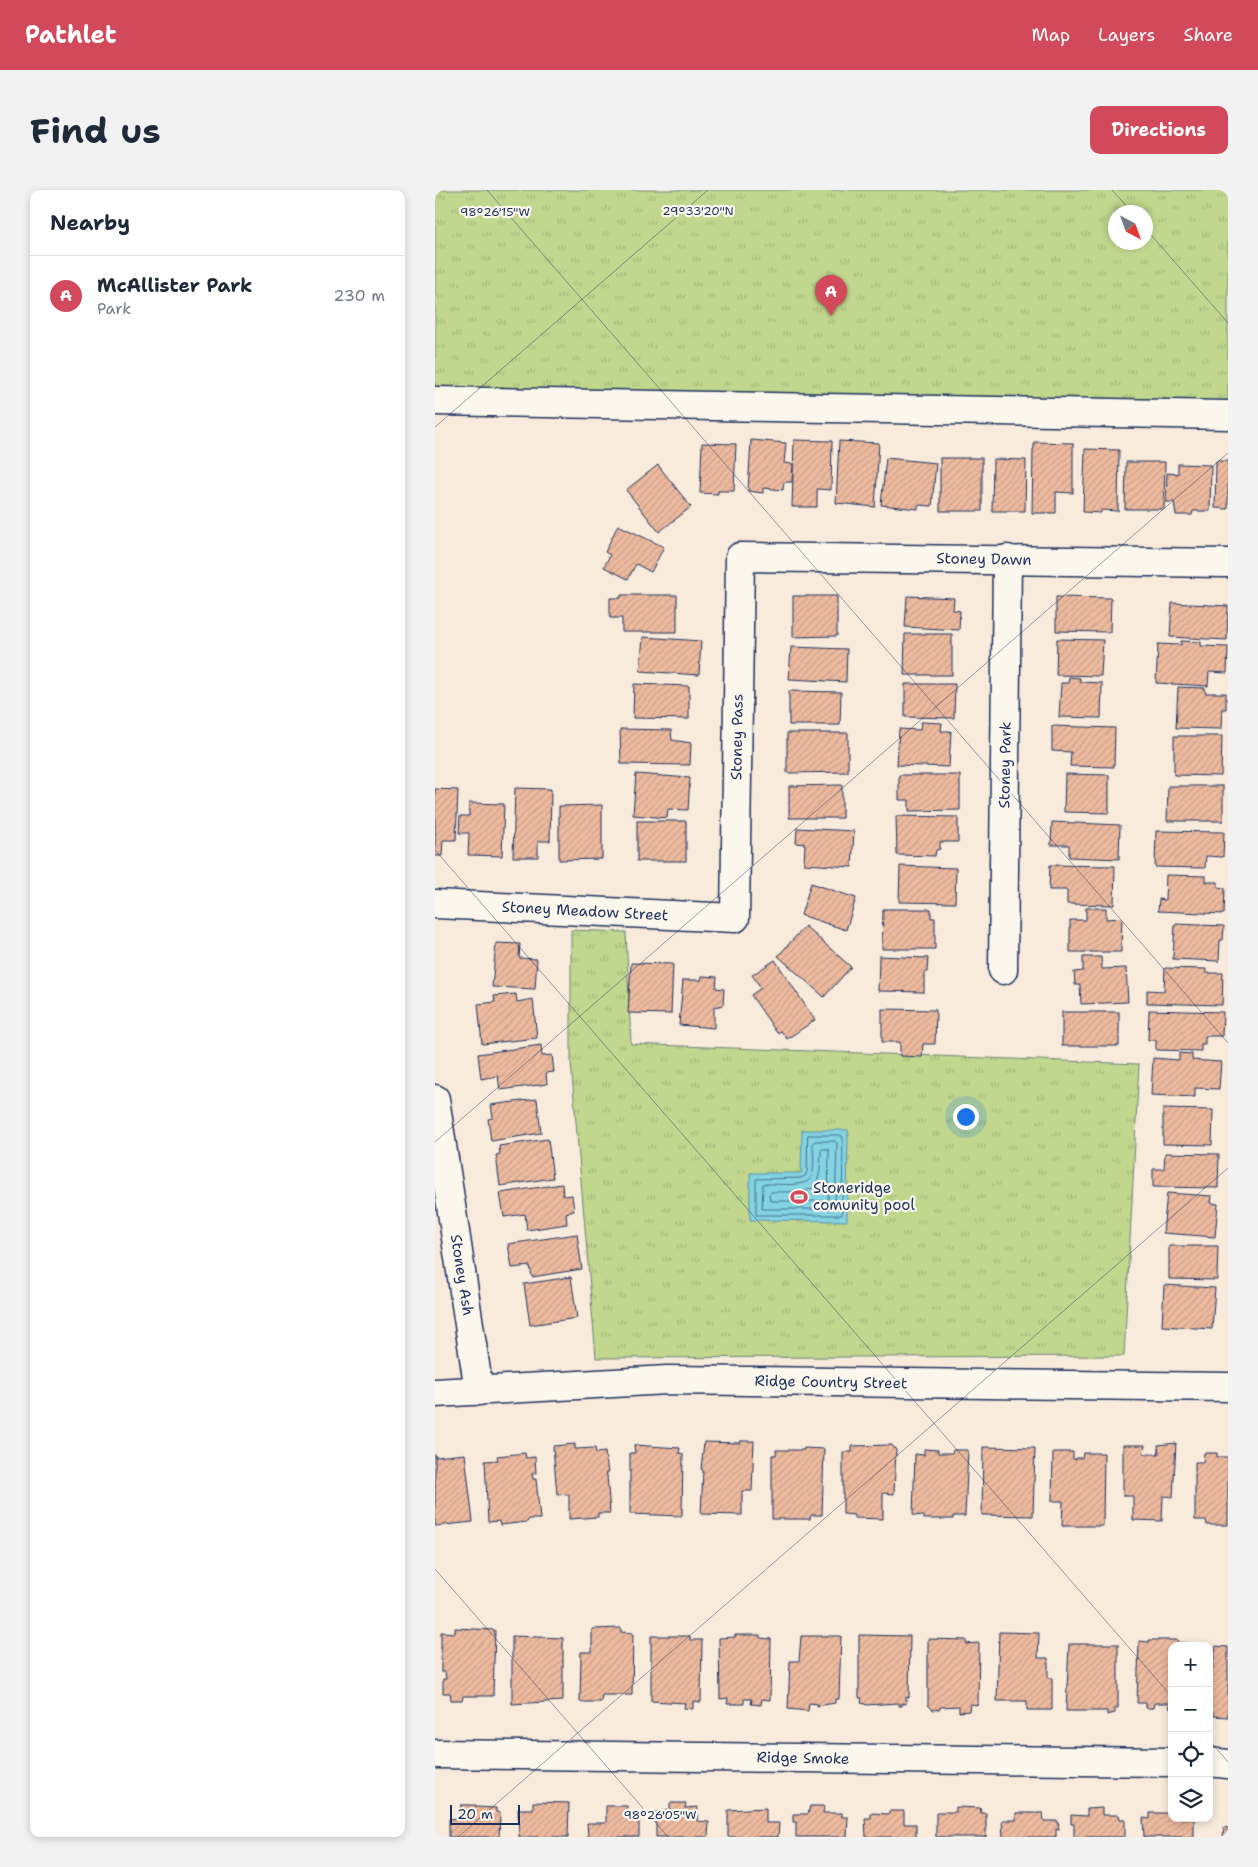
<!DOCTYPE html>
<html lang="en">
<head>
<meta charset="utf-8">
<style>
  body { margin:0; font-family:"Shantell Sans",sans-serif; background:#f2f2f3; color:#1f2937 }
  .controls { position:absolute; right:15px; bottom:15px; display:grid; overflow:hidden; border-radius:10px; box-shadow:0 2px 8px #0003 }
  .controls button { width:45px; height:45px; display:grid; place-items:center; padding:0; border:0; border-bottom:1px solid #e0e1e3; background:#fff; color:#1f2937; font:25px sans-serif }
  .compass { position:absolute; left:673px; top:15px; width:45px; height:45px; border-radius:50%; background:#fff; box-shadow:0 2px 8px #0003; rotate:139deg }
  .scale { position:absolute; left:15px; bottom:12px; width:70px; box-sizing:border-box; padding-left:5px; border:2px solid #1b2f5e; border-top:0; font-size:14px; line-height:18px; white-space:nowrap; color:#1b2f5e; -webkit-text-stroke:4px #fbf7ec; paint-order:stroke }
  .you { position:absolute; left:530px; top:926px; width:18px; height:18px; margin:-12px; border:4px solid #fff; border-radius:50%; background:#1a73e8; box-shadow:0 0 0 8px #1a73e833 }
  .badge { display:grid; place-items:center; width:32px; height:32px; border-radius:50%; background:#d1495b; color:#fff; font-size:16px; font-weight:700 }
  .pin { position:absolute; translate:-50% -41px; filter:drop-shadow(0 1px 2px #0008) }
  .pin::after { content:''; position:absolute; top:26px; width:18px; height:15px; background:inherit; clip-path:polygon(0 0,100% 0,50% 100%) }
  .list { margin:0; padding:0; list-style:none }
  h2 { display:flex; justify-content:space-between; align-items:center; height:65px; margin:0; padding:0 20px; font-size:21px }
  h2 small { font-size:16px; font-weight:400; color:#747a83 }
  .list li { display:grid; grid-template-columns:32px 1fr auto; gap:15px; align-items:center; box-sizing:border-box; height:80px; padding:0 20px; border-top:1px solid #e0e1e3 }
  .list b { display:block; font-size:19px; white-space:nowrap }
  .list p { margin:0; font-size:16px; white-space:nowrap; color:#747a83 }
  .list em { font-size:16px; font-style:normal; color:#747a83 }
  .icon { flex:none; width:28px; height:28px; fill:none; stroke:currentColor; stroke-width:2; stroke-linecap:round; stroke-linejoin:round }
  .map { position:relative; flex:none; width:793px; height:1647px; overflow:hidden; border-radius:10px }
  header { display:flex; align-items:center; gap:30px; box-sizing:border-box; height:70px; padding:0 25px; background:#d1495b; color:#fff }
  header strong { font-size:24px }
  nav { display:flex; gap:28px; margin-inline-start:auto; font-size:18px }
  .intro { display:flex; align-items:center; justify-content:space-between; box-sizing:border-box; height:120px; padding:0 30px }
  h1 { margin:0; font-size:35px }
  .button { padding:12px 22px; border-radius:10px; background:#d1495b; color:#fff; font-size:18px; font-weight:700 }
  main { display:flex; gap:30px; padding:0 30px }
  aside { flex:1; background:#fff; border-radius:10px; box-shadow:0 2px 8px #0003 }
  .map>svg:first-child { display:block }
  .park { fill:url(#park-tufts); stroke:#6e8376; fill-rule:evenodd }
  .water { fill:#84d3e1; stroke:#5a91ad }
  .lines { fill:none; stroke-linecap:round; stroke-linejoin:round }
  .shore { stroke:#457192; stroke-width:1 }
  .building { fill:url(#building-hatch); stroke:#1b2f5e }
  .minor-casing { stroke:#1b2f5e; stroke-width:31 }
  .minor { stroke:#fbf7ec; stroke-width:28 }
  .ticks { fill:none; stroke:#1b2f5e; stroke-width:1; stroke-opacity:0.45 }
  .labels { text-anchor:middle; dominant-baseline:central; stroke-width:4.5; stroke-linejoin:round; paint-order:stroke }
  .street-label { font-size:15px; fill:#1b2f5e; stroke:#fbf7ec }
  .poi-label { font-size:15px; fill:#1b2f5e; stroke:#fbf7ec; text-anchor:start }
  .ticks-label { font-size:12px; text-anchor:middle; fill:#1b2f5e; stroke:#fbf7ec; stroke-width:4.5; stroke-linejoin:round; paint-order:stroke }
</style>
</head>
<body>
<header>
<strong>Pathlet</strong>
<nav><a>Map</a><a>Layers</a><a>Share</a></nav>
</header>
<div class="intro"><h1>Find us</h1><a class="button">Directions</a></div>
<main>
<aside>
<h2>Nearby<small></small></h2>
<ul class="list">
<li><span class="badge">A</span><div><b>McAllister Park</b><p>Park</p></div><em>230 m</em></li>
</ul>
</aside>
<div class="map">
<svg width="793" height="1647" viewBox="0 0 793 1647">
  <defs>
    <pattern id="park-tufts" width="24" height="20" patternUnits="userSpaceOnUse" patternTransform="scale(1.25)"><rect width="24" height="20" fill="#c0d78d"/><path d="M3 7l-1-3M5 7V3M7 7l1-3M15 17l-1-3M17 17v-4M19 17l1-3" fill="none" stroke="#a4b97c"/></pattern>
    <pattern id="building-hatch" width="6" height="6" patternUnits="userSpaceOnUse" patternTransform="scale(1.25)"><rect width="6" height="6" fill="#edba9e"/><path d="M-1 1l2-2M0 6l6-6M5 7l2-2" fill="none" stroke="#cba08a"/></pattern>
  </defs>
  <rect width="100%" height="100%" fill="#f8ebdc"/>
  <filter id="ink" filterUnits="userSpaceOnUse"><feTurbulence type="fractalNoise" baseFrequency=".02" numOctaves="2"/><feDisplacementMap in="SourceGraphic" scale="10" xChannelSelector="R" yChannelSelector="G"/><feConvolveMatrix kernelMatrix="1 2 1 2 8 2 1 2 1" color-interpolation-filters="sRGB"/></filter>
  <g filter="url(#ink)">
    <g class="park">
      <path d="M 0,0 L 793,0 L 793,216 L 0,200 ZM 680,22 L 710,22 L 710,52 L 680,52 Z"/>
      <polygon points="136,740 191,742 196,854 704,874 689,1166 161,1168 136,873"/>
    </g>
    <polygon class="water" points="367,940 413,940 412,1031 315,1030 315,983 366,983"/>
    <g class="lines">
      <g class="shore">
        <polygon points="373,945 405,945 408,947 407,1025 321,1025 321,989 366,988 370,986 372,982"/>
        <path d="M 381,951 L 399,951 L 402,953 L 400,1019 L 327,1019 L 328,994 C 340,993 372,999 377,986 C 380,977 378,963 378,953 Z"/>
        <path d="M 388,959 L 393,959 L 394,961 L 393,1011 L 335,1011 L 334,1004 L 336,1002 C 377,1001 385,1008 386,961 Z"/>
      </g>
    </g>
    <g class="building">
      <polygon points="316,250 351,253 349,273 358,274 357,292 349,292 348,300 328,298 328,303 313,301"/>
      <polygon points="359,250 397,251 396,300 382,299 382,317 357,317"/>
      <polygon points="404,251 444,253 440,317 401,313"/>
      <polygon points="599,252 638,253 638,303 621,302 621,323 597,323 598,259 599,259"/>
      <polygon points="267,253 301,254 299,301 283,301 283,304 265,303"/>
      <polygon points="650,259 684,260 683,321 666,320 666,323 648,322"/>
      <polygon points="451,268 501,273 497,316 483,315 483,319 446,315"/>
      <rect x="505" y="268" width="42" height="53"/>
      <polygon points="558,269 591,270 590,321 557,321"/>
      <polygon points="781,271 793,271 793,319 780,318"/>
      <polygon points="691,272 730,272 729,319 690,319"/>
      <polygon points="743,274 776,275 775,321 758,321 757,325 741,325 739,312 731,312 732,283 743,284"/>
      <polygon points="223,275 256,317 224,342 191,300"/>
      <polygon points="183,335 229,357 216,382 201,374 193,389 169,377 175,365 170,362"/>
      <polygon points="186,405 242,405 242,442 187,442 187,428 175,428 175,408 186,408"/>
      <polygon points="358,406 402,406 402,446 358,447"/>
      <polygon points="472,406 519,408 518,420 525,421 524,440 470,437"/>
      <polygon points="621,407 676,408 675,442 621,441"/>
      <polygon points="737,413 793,416 792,450 735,447"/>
      <polygon points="470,444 517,444 517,485 469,485"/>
      <polygon points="208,447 266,451 264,485 205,481"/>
      <polygon points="622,449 668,450 666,486 621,485"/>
      <polygon points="746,451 766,452 766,456 793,457 792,483 774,482 773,496 721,493 723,454 746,455"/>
      <polygon points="356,457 412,459 411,492 354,489"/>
      <polygon points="634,487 645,488 645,492 667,493 666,528 624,527 626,493 633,493"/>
      <polygon points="199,494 254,496 254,529 198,528"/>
      <polygon points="470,494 520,494 519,528 470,527"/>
      <polygon points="743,497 770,498 770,503 791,503 791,519 787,519 786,539 741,538"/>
      <polygon points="354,501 406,502 405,535 354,535"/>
      <polygon points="486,532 507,533 506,541 516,541 514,577 462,575 464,539 485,540"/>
      <polygon points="617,536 680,538 679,577 635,576 636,562 617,561"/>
      <polygon points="185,539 236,540 237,550 256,553 255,575 186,574"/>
      <polygon points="352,543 413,543 413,582 352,583"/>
      <polygon points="739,546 787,546 786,586 739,585"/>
      <polygon points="201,584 255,588 253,620 233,619 232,628 198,625"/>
      <polygon points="630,584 674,585 674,623 629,622"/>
      <polygon points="464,585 525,585 525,620 474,621 474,610 464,610"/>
      <polygon points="407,595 407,628 354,628 354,596"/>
      <polygon points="733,596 788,596 788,631 732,631"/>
      <polygon points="80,598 116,599 115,651 103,651 103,667 78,667"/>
      <polygon points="0,599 23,600 21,650 8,650 7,666 0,666"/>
      <polygon points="34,613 69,614 67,666 33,665 34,643 24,643 25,626 34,626"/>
      <polygon points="167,615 167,669 124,670 124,616"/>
      <polygon points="461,626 523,627 523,652 505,652 505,659 501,660 500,666 462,665"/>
      <rect x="202" y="631" width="49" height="40"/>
      <polygon points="617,632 685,635 684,669 634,667 634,655 616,655"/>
      <polygon points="362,638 419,641 417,677 369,674 370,654 361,653"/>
      <polygon points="721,641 789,642 788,667 771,666 770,678 720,677"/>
      <polygon points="615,675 680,676 679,715 632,714 632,700 614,700"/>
      <polygon points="465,676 521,678 520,713 464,712"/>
      <polygon points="731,685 771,686 771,692 783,692 783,697 790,698 789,724 723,721 724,709 730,710"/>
      <polygon points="376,693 421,708 411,740 366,725"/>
      <polygon points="651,718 671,718 671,729 687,728 686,762 635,762 635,730 651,730"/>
      <polygon points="448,719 496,719 496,728 500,728 500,759 447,759"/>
      <polygon points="740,734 789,736 788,750 785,750 784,771 738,769"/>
      <polygon points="370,736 416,777 389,807 343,766"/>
      <polygon points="61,753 85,754 84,768 102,769 100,799 57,797"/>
      <polygon points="444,766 493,768 492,782 489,782 489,802 443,801"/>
      <polygon points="648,767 666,767 667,779 691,778 693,812 646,814 645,795 640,795 639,782 648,781"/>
      <polygon points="340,770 380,830 352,849 346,841 342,843 316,805 326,798 317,785"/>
      <polygon points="196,773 238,774 236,824 193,823"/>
      <polygon points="730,778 771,779 771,783 788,783 787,815 712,813 712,800 729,801"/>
      <polygon points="267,786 282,787 281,798 289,799 288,815 279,817 279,838 244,835 248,790 266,790"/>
      <polygon points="81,804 82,812 98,809 102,848 47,854 43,814 60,812 59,806"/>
      <polygon points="447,819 501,820 500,854 488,854 487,867 465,866 465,852 447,852"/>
      <polygon points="714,820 788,822 787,846 770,846 770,854 766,854 766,861 721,860 721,850 713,850"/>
      <rect x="627" y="822" width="57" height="34"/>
      <polygon points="106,855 107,866 117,865 119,882 111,883 112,894 65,900 63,886 46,889 43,864"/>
      <polygon points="744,863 757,864 757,870 786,872 784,899 760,898 760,907 716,905 718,868 744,870"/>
      <polygon points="102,909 106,943 56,951 53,929 58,928 56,915"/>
      <polygon points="728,919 778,920 777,955 728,954"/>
      <polygon points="113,949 118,988 65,996 61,965 65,964 64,956"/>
      <polygon points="730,963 784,964 783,998 718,997 718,979 729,979"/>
      <polygon points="127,994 128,1006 137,1005 139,1021 131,1023 132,1034 92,1040 90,1024 69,1027 65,1003"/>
      <polygon points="732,1003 777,1006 776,1013 783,1014 780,1047 728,1043"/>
      <polygon points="142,1044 147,1079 97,1087 95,1076 77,1078 73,1054"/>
      <polygon points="734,1056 783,1056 782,1090 734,1089"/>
      <polygon points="136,1087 142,1128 95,1135 89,1094"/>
      <polygon points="729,1095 780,1098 777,1139 727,1136"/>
      <polygon points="305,1251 319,1251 317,1301 307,1301 307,1325 266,1324 268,1280 266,1279 269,1252 305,1253"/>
      <polygon points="741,1253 738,1307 728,1306 727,1331 698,1330 698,1306 688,1306 688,1255 710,1255 709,1264 724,1264 723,1255"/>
      <polygon points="140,1254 140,1259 160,1258 161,1263 170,1262 173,1283 170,1283 172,1285 175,1323 163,1323 163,1327 134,1329 134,1304 122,1305 118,1256"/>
      <polygon points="199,1255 245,1258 244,1263 248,1264 247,1326 195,1324 195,1263 200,1263"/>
      <polygon points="457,1255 461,1260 459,1304 448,1303 448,1329 419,1328 419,1325 408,1324 408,1262 417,1262 417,1256"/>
      <polygon points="548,1257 600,1258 598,1326 547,1325"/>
      <polygon points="369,1258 389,1259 387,1325 376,1325 375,1329 337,1329 337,1265 341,1265 341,1260 369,1260"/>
      <polygon points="489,1259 503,1260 503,1263 517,1263 518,1260 533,1260 530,1326 518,1326 518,1329 489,1329 489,1326 478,1325 480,1264 489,1265"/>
      <polygon points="618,1262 638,1262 638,1269 641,1270 641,1268 647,1268 648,1263 669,1263 668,1336 627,1336 628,1311 617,1311"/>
      <polygon points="90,1263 91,1268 100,1267 101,1283 97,1284 98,1289 101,1289 105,1329 94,1329 92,1332 65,1335 64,1331 53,1332 50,1271 63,1270 62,1266"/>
      <polygon points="769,1263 782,1263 782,1267 793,1267 793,1335 772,1335 771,1330 760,1330 760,1272 768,1272"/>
      <polygon points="0,1264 1,1267 30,1264 38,1332 0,1336"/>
      <polygon points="20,1438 60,1440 58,1506 28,1506 27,1510 16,1510 15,1503 8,1503 8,1489 11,1489 10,1482 6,1482 6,1442 20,1443"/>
      <polygon points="186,1438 186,1442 198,1443 197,1505 167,1505 166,1512 145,1512 146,1462 157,1462 157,1439"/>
      <polygon points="564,1442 604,1443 603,1468 613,1468 613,1488 617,1488 617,1520 592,1520 592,1511 562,1511"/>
      <polygon points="300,1445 325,1445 325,1448 336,1449 335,1510 327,1509 326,1515 316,1514 317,1509 309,1509 309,1514 292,1514 293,1508 285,1509 284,1448 300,1447"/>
      <polygon points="424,1445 475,1446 474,1508 471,1507 471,1514 467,1513 467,1516 464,1516 464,1513 431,1515 430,1514 426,1513 427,1508 424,1508"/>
      <polygon points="77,1446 128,1448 128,1511 77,1514"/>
      <polygon points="216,1446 255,1446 255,1450 267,1450 266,1512 258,1511 258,1519 249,1518 250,1513 216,1511"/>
      <polygon points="366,1446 406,1446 404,1509 400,1509 400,1513 382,1516 383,1514 374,1513 373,1521 353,1519 355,1471 364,1471"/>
      <polygon points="493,1449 531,1450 531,1454 544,1453 543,1515 535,1514 534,1521 524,1522 524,1516 505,1517 505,1519 498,1520 493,1515"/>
      <polygon points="714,1450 743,1450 743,1453 754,1453 754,1456 737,1456 737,1519 735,1519 734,1513 719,1513 718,1518 711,1518 711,1513 702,1513 704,1451 714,1452"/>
      <polygon points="634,1454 683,1454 683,1518 680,1518 680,1523 672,1525 672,1521 631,1521"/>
      <polygon points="781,1456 793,1457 793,1527 779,1526 779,1523 774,1523 774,1500"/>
      <polygon points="98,1612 134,1613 133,1647 84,1647 83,1619 98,1619"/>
      <polygon points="235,1613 251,1613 250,1618 263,1617 262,1631 274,1632 273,1647 221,1647 221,1622 235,1620"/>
      <polygon points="26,1615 41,1615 41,1617 61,1618 61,1622 65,1623 64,1647 14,1647 14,1629 25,1628"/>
      <polygon points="171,1616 192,1616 192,1626 204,1625 204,1647 153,1647 152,1633 171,1633"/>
      <polygon points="375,1616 389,1616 388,1623 407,1623 407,1627 413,1627 412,1647 361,1647 361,1632 358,1632 358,1624 373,1624"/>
      <polygon points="521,1617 545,1618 546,1623 551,1623 551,1647 501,1647 501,1622 521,1622"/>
      <polygon points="331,1618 331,1633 344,1633 343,1647 293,1647 293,1620"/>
      <polygon points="667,1618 667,1625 684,1625 685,1629 690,1629 690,1647 639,1647 639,1634 636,1634 636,1625 652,1626 652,1619"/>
      <polygon points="454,1621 469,1621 469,1634 481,1634 481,1647 431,1647 430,1628 436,1628 436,1623 454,1624"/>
      <polygon points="581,1623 608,1623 609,1631 623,1631 624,1640 621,1639 621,1647 568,1647 567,1630 581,1630"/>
      <polygon points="715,1623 737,1623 737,1628 759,1629 759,1647 709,1647 708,1628 715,1629"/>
      <polygon points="789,1637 793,1638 793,1647 788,1647"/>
    </g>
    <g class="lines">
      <g class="minor-casing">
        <g id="minor">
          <polyline points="0,211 793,225"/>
          <polyline points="0,714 300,728 305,367 793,373"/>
          <polyline points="568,780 572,369"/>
          <polyline points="0,909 44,1201"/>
          <polyline points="0,1203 232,1190 793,1197"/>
          <polyline points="0,1564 737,1572"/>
          <polyline points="774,1572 793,1574"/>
        </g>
      </g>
      <use href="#minor" class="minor"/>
    </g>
  </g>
  <path class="ticks" d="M 52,0 L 793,853M 677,0 L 697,22M 710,38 L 793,133M 0,237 L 273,0M 0,660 L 737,1507M 0,952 L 793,263M 0,1379 L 233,1647M 774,1550 L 793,1572M 23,1647 L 793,978"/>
  <defs>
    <g id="stadium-bare" transform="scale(1.35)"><path d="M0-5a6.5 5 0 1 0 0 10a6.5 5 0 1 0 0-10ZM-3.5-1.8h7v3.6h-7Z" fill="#d1495b" stroke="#fbf7ec" stroke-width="2.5" paint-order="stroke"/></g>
  </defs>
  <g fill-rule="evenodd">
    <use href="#stadium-bare" x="364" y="1007"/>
  </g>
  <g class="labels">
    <g class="street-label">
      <text transform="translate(549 369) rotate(1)">Stoney Dawn</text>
      <text transform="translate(302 547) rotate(-89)">Stoney Pass</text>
      <text transform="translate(570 575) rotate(-89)">Stoney Park</text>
      <text transform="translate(150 721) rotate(3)">Stoney Meadow Street</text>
      <text transform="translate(27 1085) rotate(81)">Stoney Ash</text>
      <text transform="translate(396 1192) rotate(1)">Ridge Country Street</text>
      <text transform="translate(368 1568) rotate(1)">Ridge Smoke</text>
    </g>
    <g class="poi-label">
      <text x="378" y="998">Stoneridge<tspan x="378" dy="17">comunity pool</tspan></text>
    </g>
  </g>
  <g class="ticks-label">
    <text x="263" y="25">29°33'20"N</text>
    <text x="60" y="26">98°26'15"W</text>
    <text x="225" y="1629">98°26'05"W</text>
  </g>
</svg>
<div class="controls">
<button>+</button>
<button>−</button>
<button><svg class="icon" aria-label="locate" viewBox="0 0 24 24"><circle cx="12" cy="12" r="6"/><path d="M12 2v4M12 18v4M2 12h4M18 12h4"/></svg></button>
<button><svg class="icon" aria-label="layers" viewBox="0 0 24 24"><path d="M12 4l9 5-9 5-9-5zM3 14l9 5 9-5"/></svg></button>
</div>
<svg class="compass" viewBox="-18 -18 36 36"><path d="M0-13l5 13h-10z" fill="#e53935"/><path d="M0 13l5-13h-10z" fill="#747a83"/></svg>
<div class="scale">20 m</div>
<div class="you"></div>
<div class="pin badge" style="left:396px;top:126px">A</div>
</div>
</main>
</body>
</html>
